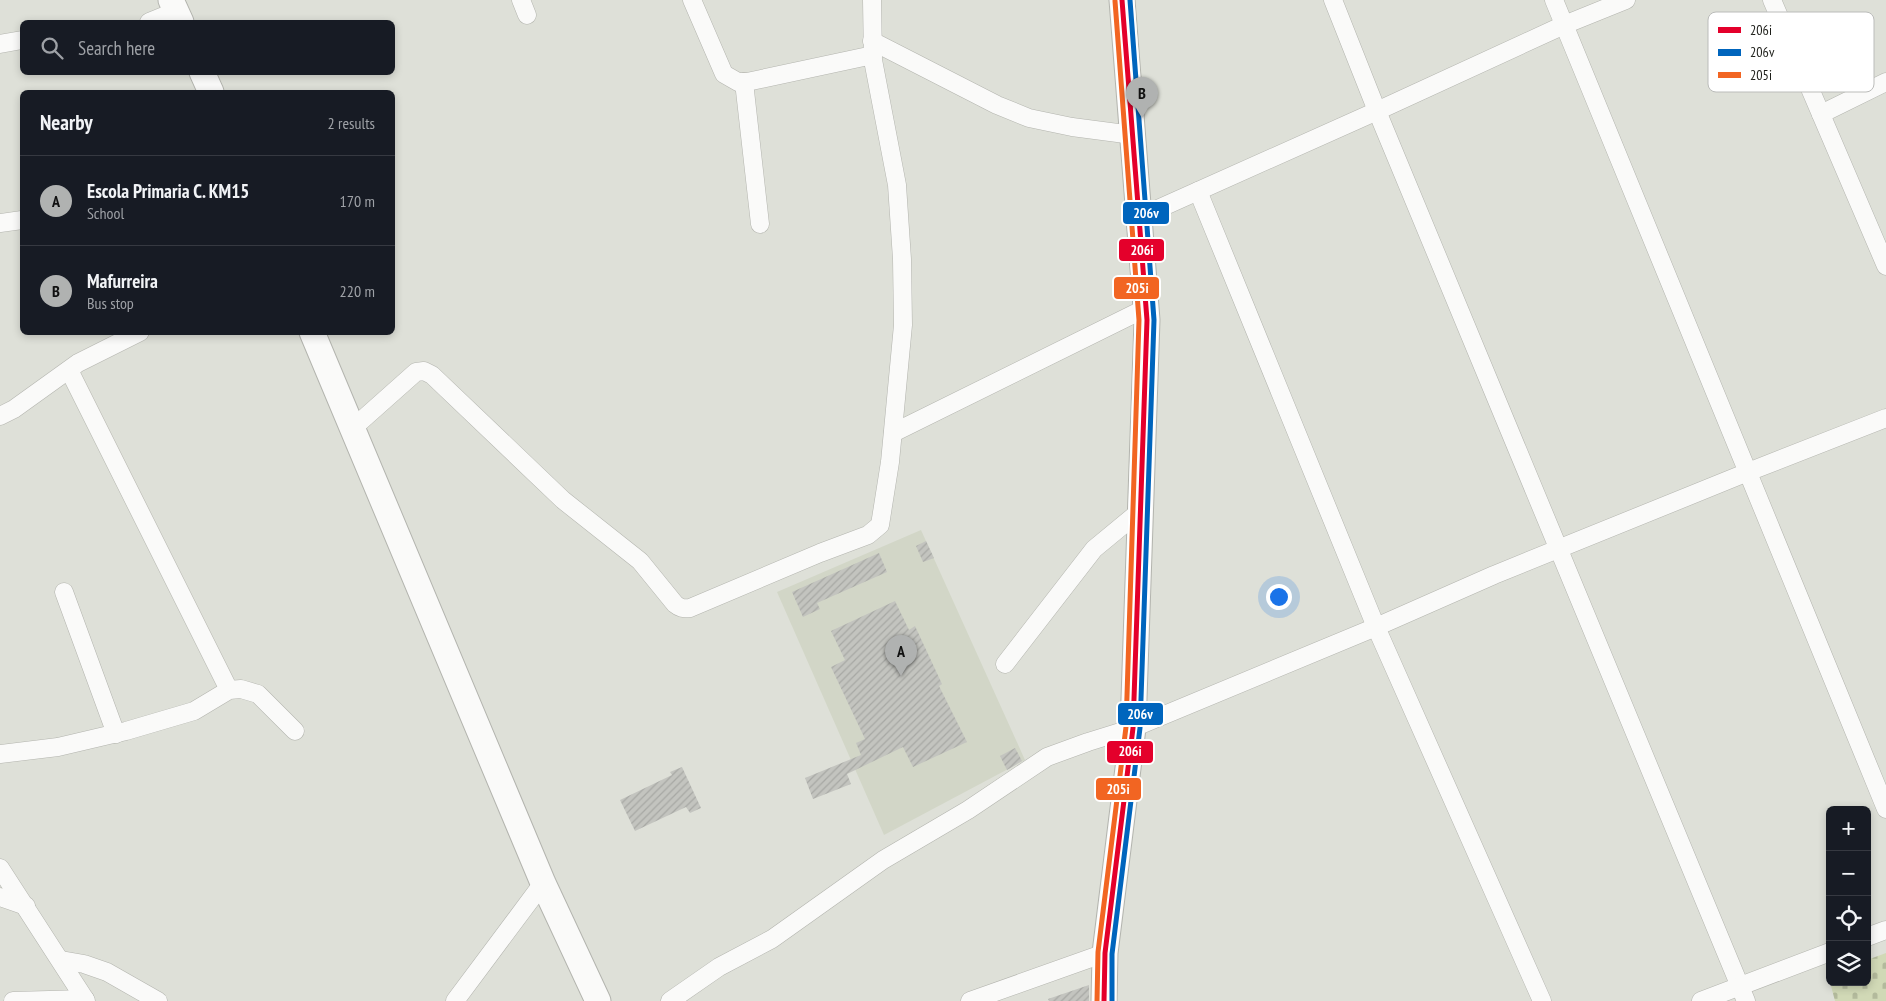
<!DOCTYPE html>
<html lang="en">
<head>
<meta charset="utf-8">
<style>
  body { margin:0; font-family:"PT Sans Narrow",sans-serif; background:#242831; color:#f1f3f6 }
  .controls { position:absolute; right:15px; bottom:15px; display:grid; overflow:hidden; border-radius:8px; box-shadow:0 2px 8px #0003 }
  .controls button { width:45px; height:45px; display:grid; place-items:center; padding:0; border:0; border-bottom:1px solid #363941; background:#171b24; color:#f1f3f6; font:25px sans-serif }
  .you { position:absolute; left:1278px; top:596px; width:18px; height:18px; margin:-12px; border:4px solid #fff; border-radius:50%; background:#1a73e8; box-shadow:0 0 0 8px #1a73e833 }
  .badge { display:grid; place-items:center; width:32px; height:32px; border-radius:50%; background:#b0b2b1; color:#111; font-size:16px; font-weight:700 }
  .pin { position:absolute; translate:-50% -41px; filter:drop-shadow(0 1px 2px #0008) }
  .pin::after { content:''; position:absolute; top:26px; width:18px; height:15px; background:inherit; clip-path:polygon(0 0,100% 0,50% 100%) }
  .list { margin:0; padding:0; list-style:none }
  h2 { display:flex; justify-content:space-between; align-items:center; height:65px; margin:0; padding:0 20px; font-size:21px }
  h2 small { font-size:16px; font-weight:400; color:#9ea1a6 }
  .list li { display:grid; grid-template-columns:32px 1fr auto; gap:15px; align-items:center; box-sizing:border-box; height:90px; padding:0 20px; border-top:1px solid #363941 }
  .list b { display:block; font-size:19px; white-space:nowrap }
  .list p { margin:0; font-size:16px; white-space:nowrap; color:#9ea1a6 }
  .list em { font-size:16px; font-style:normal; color:#9ea1a6 }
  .icon { flex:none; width:28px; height:28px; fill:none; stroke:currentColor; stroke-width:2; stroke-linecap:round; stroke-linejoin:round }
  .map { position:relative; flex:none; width:1886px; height:1001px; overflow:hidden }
  .search { position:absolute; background:#171b24; box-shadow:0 2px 8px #0003; left:20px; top:20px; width:375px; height:55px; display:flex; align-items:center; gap:12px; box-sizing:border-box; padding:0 18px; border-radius:8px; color:#9ea1a6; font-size:19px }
  .panel { position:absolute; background:#171b24; box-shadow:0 2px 8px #0003; left:20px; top:90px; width:375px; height:245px; border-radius:8px }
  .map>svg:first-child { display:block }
  .built { fill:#d2d6c7 }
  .cemetery { fill:url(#cemetery-stones) }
  .building { fill:url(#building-hatch) }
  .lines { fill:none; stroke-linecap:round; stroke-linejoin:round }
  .street-casing { stroke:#b3b4ae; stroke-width:19 }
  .secondary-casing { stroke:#b3b4ae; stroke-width:27 }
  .street { stroke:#fafaf9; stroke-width:18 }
  .secondary { stroke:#fafaf9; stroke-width:25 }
  .bus-1-casing { stroke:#fff; stroke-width:9 }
  .bus-2-casing { stroke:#fff; stroke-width:9 }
  .bus-3-casing { stroke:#fff; stroke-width:9 }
  .bus-1 { stroke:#e4002b; stroke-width:5 }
  .bus-2 { stroke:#0065bd; stroke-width:5 }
  .bus-3 { stroke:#f26522; stroke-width:5 }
  .key { fill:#fff; stroke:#bbbcba; stroke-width:1 }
  .key-label { font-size:14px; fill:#1d1e19 }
  .line-badge { stroke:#fff; stroke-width:2 }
  .badge-label { font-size:14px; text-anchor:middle; font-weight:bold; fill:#fff }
</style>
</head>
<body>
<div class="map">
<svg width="1886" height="1001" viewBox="0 0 1886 1001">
  <defs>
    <pattern id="cemetery-stones" width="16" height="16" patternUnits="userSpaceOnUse" patternTransform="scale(1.25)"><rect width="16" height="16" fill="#d1d9b6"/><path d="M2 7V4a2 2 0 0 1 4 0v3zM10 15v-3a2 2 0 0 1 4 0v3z" fill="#b3ba9c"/></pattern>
    <pattern id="building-hatch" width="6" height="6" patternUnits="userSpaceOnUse" patternTransform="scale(1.25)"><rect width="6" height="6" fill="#c3c4bf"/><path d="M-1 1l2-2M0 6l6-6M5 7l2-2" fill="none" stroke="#a7a8a4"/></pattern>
  </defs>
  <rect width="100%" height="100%" fill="#dee0d8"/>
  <polygon class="built" points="921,530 1025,760 884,835 777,592"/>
  <polygon class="cemetery" points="1886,953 1886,1001 1835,1001 1830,982 1867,982 1867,960"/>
  <g class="building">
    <polygon points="926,541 934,558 923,562 916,546"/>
    <polygon points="879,553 887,572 817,603 820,609 803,617 792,592"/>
    <polygon points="895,601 909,630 915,626 942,684 939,686 967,742 913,767 903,747 847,774 851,784 813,799 805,778 861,755 856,743 865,739 831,667 845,660 831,631"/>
    <polygon points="1015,748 1022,761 1007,770 1000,756"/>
    <polygon points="682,767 701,808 690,813 686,807 635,831 620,800 672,775 670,772"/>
    <polygon points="1089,985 1089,1001 1049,1001 1048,999"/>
  </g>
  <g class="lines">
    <g class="street-casing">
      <g id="street">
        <polyline points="521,0 527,15"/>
        <polyline points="692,0 724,74 738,82 747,82 873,55"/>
        <polyline points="1333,0 1377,111 1746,1001"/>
        <polyline points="1554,0 1886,809"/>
        <polyline points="1772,0 1886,266"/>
        <polyline points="149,22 176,11"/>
        <polyline points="872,41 997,105 1029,118 1072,127 1133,135"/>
        <polyline points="0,44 22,40"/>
        <polyline points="744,82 760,224"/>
        <polyline points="1821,114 1886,82"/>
        <polyline points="1198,191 1376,627 1542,1001"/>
        <polyline points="1140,217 1377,111 1564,25 1626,0"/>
        <polyline points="0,223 22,220"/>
        <polyline points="69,370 229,690"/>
        <polyline points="0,416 14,409 78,363 140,332"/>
        <path d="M 353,428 L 416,372 L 424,371 L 432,375 L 563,500 L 640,561 L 675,604 C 680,608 683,609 690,608 L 820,553 L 868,535 L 880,525 L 890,462 L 903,325 L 902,259 L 897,185 L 873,60 L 872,0"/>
        <polyline points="893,433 1146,308"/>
        <polyline points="64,592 116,734"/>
        <polyline points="1005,664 1094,549 1140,511"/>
        <polyline points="0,754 58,747 126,731 194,711 229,690 241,689 258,694 295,731"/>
        <polyline points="0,868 86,1001"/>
        <polyline points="0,897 26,906"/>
        <polyline points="1867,937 1886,930"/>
        <polyline points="61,960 84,964 107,972 158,1001"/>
        <polyline points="13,1001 85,999"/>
        <polyline points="455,1001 543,883"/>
        <polyline points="670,1001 719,967 772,939 883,860 968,810 1047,757 1088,742 1133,728 1376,627 1494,575 1748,472 1886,418"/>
        <polyline points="970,1001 1105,953"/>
        <polyline points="1701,1001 1830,952"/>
      </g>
    </g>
    <g class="secondary-casing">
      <g id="secondary">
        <polyline points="171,0 181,22"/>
        <polyline points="202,72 211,92"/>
        <polyline points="312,332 543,883 598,1001"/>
        <polyline points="1104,1001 1105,953 1133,728 1147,320 1122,0"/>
      </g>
    </g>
    <use href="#street" class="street"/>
    <use href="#secondary" class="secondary"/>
    <g class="bus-1-casing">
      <polyline id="bus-1" points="1104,1001 1105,953 1133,728 1147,320 1122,0"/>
    </g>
    <g class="bus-2-casing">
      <polyline id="bus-2" points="1112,1001 1112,954 1140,728 1154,320 1130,0"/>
    </g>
    <g class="bus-3-casing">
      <polyline id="bus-3" points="1097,1001 1098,952 1126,727 1139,320 1115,1"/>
    </g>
    <use href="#bus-1" class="bus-1"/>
    <use href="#bus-2" class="bus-2"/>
    <use href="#bus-3" class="bus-3"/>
  </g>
  <rect x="1708" y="12" width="166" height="80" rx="8" class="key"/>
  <rect x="1718" y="27" width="23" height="6" fill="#e4002b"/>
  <rect x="1718" y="49" width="23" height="7" fill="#0065bd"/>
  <rect x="1718" y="72" width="23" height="6" fill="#f26522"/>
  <g class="key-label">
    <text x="1750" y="35">206i</text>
    <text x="1750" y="57">206v</text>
    <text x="1750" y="80">205i</text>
  </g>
  <g class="line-badge">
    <rect x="1122" y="201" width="48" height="24" rx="5" fill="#0065bd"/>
    <rect x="1118" y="238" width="47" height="24" rx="5" fill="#e4002b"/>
    <rect x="1113" y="276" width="47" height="24" rx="5" fill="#f26522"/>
    <rect x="1117" y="702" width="47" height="24" rx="5" fill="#0065bd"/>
    <rect x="1106" y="740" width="48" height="24" rx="5" fill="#e4002b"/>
    <rect x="1095" y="777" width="47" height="24" rx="5" fill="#f26522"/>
  </g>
  <g class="badge-label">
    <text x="1146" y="218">206v</text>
    <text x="1142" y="255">206i</text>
    <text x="1137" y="293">205i</text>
    <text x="1140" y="719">206v</text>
    <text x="1130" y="756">206i</text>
    <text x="1118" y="794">205i</text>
  </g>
</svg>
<div class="controls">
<button>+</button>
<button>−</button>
<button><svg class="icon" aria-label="locate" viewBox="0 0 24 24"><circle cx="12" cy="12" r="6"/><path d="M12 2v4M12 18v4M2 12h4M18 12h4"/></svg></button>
<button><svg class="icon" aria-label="layers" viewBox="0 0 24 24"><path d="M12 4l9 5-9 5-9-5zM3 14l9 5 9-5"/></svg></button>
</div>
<div class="you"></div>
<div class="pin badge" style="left:901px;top:676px">A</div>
<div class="pin badge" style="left:1142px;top:118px">B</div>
<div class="search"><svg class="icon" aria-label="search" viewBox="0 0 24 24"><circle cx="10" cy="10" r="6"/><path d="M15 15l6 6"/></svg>Search here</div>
<section class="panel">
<h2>Nearby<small>2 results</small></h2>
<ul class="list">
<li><span class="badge">A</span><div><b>Escola Primaria C. KM15</b><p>School</p></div><em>170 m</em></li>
<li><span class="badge">B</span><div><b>Mafurreira</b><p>Bus stop</p></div><em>220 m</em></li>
</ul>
</section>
</div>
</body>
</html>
